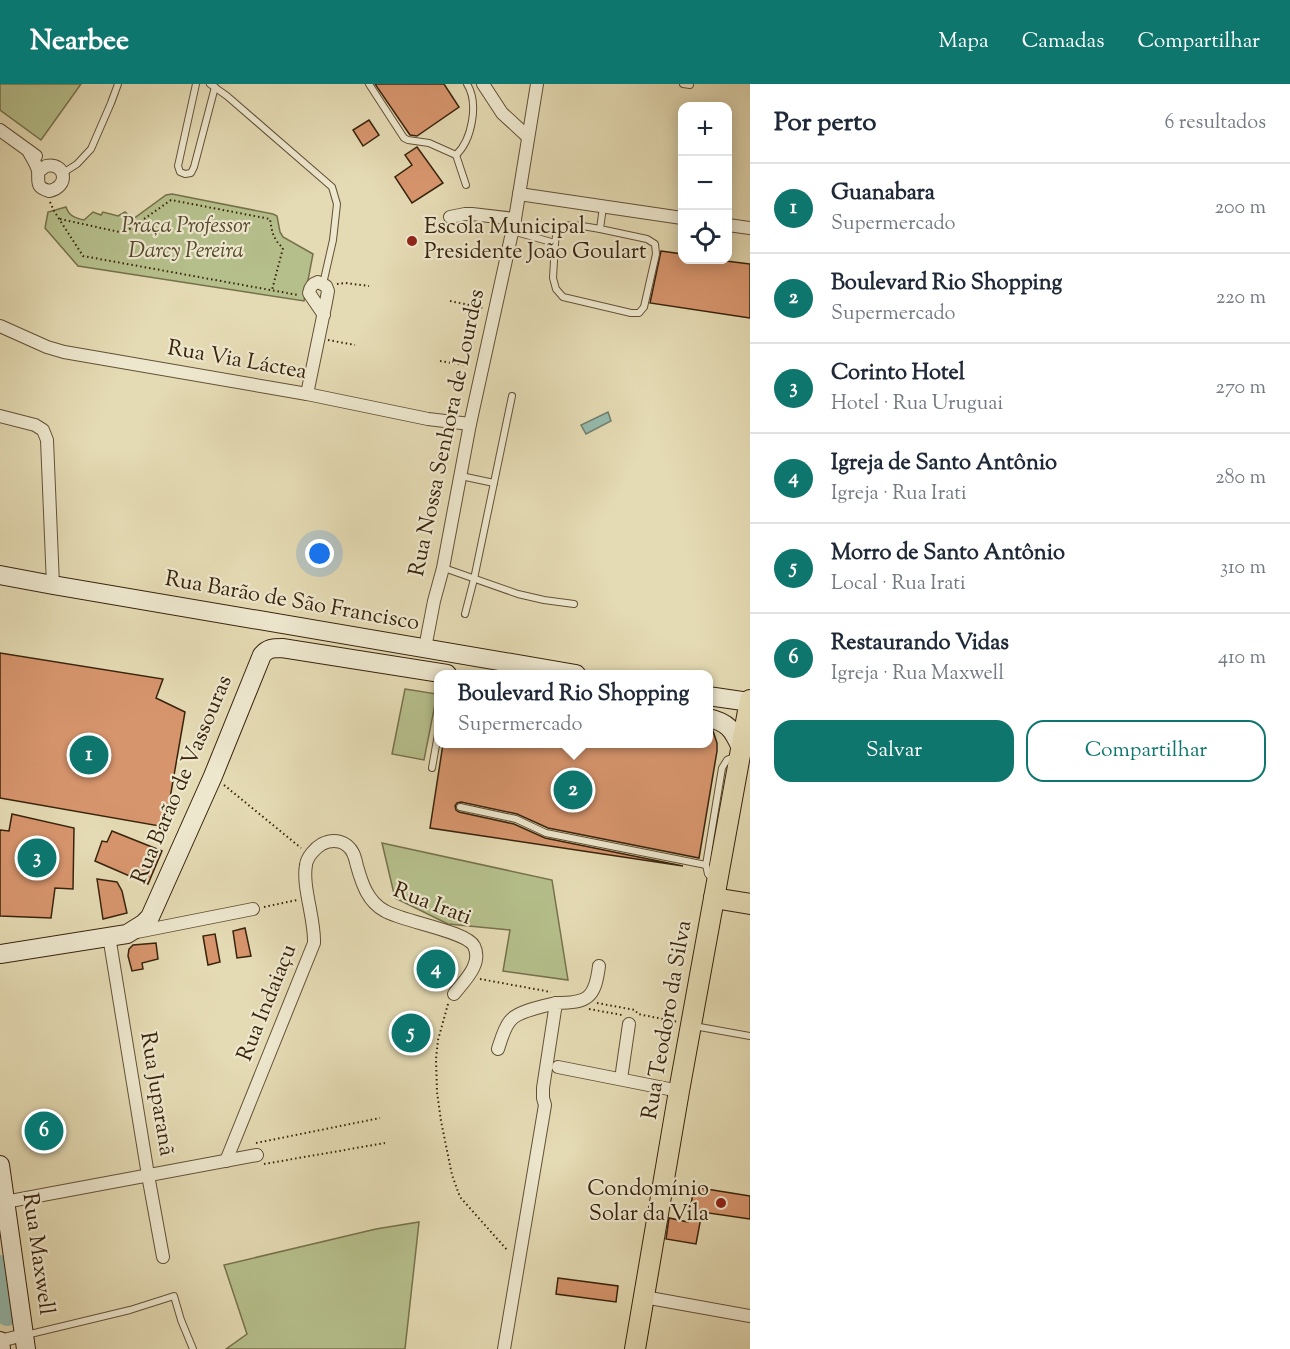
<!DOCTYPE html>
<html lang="pt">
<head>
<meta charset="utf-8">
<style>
  body { margin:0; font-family:"Sorts Mill Goudy",serif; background:#f6f6f7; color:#1f2937 }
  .controls { position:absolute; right:18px; top:18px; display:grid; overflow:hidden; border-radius:12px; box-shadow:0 3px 15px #0003 }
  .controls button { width:54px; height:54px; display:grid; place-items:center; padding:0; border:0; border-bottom:2px solid #e0e1e3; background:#fff; color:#1f2937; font:30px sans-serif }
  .you { position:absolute; left:320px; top:470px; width:21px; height:21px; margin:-15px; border:4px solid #fff; border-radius:50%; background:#1a73e8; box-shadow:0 0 0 9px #1a73e833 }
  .badge { display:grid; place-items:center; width:39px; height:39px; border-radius:50%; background:#0f766e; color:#fff; font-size:20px; font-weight:700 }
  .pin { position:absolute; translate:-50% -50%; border:3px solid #fff; box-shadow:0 2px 6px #0006 }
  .popup { position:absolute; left:434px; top:586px; width:279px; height:78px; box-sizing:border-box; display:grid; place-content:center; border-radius:12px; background:#fff; filter:drop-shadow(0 2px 4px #0005); font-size:20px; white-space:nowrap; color:#747a83 }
  .popup b { font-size:22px; color:#1f2937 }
  .popup::after { content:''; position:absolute; left:50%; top:100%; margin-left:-12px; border:12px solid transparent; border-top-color:#fff }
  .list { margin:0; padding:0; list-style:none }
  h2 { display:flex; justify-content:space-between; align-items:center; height:78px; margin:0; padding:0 24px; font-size:26px }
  h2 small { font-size:20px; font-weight:400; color:#747a83 }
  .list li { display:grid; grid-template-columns:39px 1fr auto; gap:18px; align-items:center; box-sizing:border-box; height:90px; padding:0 24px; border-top:2px solid #e0e1e3 }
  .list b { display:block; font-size:22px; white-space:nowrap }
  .list p { margin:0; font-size:20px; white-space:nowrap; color:#747a83 }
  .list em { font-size:20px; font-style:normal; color:#747a83 }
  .actions { display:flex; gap:12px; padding:18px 24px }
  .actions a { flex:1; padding:14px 0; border:2px solid #0f766e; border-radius:18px; text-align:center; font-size:21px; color:#0f766e }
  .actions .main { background:#0f766e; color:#fff }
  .icon { flex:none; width:33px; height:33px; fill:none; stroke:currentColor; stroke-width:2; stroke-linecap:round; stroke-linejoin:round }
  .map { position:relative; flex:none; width:750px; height:1265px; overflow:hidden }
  header { display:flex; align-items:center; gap:36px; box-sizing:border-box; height:84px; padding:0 30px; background:#0f766e; color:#fff }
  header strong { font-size:28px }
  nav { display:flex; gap:33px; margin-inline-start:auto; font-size:21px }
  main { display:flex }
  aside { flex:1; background:#fff }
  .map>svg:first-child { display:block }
  .green { fill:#b5bf8b; stroke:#76714c; stroke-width:1.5 }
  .water { fill:#95bbae; stroke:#707e6d; stroke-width:1.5 }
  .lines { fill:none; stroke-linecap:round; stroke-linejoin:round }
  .river { stroke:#95bbae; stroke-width:20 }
  .building { fill:#d7956d; stroke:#38230c; stroke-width:1.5 }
  .lane-casing { stroke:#635136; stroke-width:8 }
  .street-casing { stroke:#635136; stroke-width:14 }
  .secondary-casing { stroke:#38230c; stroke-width:20 }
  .primary-casing { stroke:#38230c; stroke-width:22 }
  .path { stroke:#38230c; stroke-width:2; stroke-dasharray:1.5 3; stroke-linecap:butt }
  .lane { stroke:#ede7ce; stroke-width:6 }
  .street { stroke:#ede7ce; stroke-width:12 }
  .secondary { stroke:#ede7ce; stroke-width:18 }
  .primary { stroke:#e4dab3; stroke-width:20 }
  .poi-dot { fill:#8f2418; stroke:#ede7ce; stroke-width:2 }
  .labels { text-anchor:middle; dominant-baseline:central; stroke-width:4.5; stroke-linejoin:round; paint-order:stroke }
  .park-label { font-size:22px; font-style:italic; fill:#574a2c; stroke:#ede7ce }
  .poi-label { font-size:22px; fill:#38230c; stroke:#ede7ce; text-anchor:start }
  .street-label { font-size:22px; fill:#38230c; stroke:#ede7ce }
</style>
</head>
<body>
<header>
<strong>Nearbee</strong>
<nav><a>Mapa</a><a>Camadas</a><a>Compartilhar</a></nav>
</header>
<main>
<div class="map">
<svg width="750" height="1265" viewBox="0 0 750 1265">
  <rect width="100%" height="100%" fill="#e4dab3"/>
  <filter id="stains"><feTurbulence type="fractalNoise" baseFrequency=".00333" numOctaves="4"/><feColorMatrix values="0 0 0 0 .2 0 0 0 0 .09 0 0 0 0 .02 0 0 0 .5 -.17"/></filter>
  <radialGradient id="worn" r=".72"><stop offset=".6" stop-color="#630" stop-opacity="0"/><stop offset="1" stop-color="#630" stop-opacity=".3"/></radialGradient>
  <g class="green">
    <polygon points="0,0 81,0 41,56 0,26"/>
    <path d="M 172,110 L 273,130 L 277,132 L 280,148 L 283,153 L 313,170 L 304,217 L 78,182 L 45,144 L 48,128 L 66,123 C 69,132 75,134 84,136 L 93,128 L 101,131 L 103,128 L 118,132 L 125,128 L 133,135 L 166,111 Z"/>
    <polygon points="405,605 437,610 424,676 392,670"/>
    <polygon points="382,759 552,796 568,896 503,887 510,846 448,840 395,814"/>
    <polygon points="419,1138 405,1265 226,1265 247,1250 224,1181 376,1145"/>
  </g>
  <polygon class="water" points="608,328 611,337 586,350 581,341"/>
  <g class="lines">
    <polyline class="river" points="0,1181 7,1232"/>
  </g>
  <g class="building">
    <polygon points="375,0 444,0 459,23 417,52 410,51"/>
    <polygon points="369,36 379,51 363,62 353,46"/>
    <polygon points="417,63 443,99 412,119 395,93 412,81 405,71"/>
    <polygon points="661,167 682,170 682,176 718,176 750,180 750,234 650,219"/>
    <polygon points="0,569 163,595 156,614 185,628 165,743 0,714"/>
    <polygon points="708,646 713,647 717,659 717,667 699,774 548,744 517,730 461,718 457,719 455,722 456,726 459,728 514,740 545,754 683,782 430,744 443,660 708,660"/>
    <polygon points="12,730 74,744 73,805 55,804 51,834 0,832 0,746 9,747"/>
    <polygon points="112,747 162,767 148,800 95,777 102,757 107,758"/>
    <polygon points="97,795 117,798 122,807 127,829 103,835"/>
    <polygon points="245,844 251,872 237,874 233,847"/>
    <polygon points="215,850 220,878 208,881 203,852"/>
    <polygon points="156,859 158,875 142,879 143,885 132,887 128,872 129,865 133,861"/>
    <polygon points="423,871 446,875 442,895 420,891"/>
    <polygon points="694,1103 750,1112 750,1135 702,1128 696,1160 666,1155 669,1134 688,1138"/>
    <polygon points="558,1194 618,1202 616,1218 556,1210"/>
  </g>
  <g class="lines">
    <g class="lane-casing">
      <g id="lane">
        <polyline points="196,0 178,82 180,88 185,90 191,89 194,83 215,3"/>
        <polyline points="210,0 227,12 332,103 337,120 333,156 323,200"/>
        <polyline points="369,0 404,54 408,56 429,59 456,71 466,101"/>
        <polyline points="683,0 690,1"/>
        <path d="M 456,71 C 472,56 479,19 467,0"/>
        <polyline points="63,89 77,80 91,65 111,19 118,0"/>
        <polyline points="512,147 555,159 553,194 556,205 563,213 631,229 639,229 644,223 656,170 655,160 647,155 600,145 603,123"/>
        <path d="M 555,159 L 557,146 C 567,137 587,143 600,145"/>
        <polyline points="461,392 494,399"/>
        <polyline points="444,484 518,510 544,516 574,520"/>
        <polyline points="465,530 474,495 512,312"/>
        <polyline points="432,684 438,650"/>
        <polyline points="460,723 516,735 546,749 706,781"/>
        <polyline points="714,797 708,790 706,781 722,684 727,676 736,672"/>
        <polyline points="694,942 750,952"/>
        <polyline points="26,1251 130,1226 174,1212 181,1236 193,1265"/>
      </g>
    </g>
    <g class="street-casing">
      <g id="street">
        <polyline points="483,0 502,29 528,53"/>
        <polyline points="0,46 36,72"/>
        <path d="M 29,68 C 32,74 37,81 38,87 C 39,98 35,103 49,107 C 70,103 66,78 46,82 L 38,88"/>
        <polyline points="519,110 682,134"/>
        <polyline points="450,133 465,130 472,130 515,135"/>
        <polyline points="728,141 750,144"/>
        <polyline points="0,242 47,263 64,268 307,310 428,335 470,340"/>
        <path d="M 307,310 L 326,218 L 328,207 L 326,202 L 318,198 C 312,200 310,203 309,209 L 324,231"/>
        <polyline points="0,332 35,341 43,346 47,356 53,501"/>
        <polyline points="425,564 434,517 443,484 470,340 515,135 537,0"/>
        <polyline points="137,848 253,825"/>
        <polyline points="109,852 148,1091 163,1173"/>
        <path d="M 498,965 C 501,956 504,944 510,937 C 517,927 544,922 556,919"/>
        <polyline points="558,983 679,1007"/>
        <polyline points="621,995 629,940"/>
        <path d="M 226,1077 L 314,859 C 315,835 302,803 306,781 C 307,773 315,764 322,760 C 334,754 347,757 353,769 C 355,773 356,778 357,782 C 362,800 368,818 385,827 C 404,838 466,847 474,862 C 483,880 464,897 454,910"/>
        <polyline points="5,1118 257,1071"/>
        <polyline points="644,1213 750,1232"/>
        <polyline points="0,1257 24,1251"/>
        <path d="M 504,1265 L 545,1021 L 543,1014 L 543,1004 L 556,919 C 588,919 595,914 599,882"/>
      </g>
    </g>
    <g class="secondary-casing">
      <g id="secondary">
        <polyline points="0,491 53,501 576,590"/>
        <polyline points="708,612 750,618"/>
        <path d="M 708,634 C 728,638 733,646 741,664"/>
        <path d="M 0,870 L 127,850 L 143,840 L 150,833 L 213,692 L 262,571 C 268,564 273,564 282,564 L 447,590"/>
        <polyline points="0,1081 26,1265"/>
        <polyline points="0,1257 1,1265"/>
      </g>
    </g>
    <g class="primary-casing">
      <g id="primary">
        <polyline points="714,814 750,820"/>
        <polyline points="635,1265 679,1007 750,616"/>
      </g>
    </g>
    <g class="path">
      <polyline points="50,118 54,127 83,172 298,211"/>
      <path d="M 60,135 L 124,149 L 171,116 L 270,135 C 272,148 273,155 283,164 L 272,206"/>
      <polyline points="337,200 345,199 369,202"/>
      <polyline points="450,217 484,224"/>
      <polyline points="328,256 355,261"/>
      <polyline points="440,277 471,282"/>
      <polyline points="224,701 301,764"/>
      <polyline points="264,823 297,816"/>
      <polyline points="480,895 551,908"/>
      <polyline points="597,919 635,926 638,930 678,938"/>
      <polyline points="448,920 438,956 436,975 437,1008 441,1037 452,1091 460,1113 508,1167"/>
      <polyline points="589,925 622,931"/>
      <polyline points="256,1059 380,1034"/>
      <polyline points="264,1080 385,1059"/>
    </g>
    <use href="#lane" class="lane"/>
    <use href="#street" class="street"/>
    <use href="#secondary" class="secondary"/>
    <use href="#primary" class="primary"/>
  </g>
  <g class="poi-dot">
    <circle cx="412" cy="157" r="6"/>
    <circle cx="721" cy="1119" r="6"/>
  </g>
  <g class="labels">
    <g class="park-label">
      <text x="186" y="143">Praça Professor<tspan x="186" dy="25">Darcy Pereira</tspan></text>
    </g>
    <g class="poi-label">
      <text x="424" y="144">Escola Municipal<tspan x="424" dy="25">Presidente João Goulart</tspan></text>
      <text x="709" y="1106" text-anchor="end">Condomínio<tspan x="709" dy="25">Solar da Vila</tspan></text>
    </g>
    <g class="street-label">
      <text transform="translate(237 277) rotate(10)">Rua Via Láctea</text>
      <text transform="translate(448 349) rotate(-78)">Rua Nossa Senhora de Lourdes</text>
      <text transform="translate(292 518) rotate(10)">Rua Barão de São Francisco</text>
      <text transform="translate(183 696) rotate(-67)">Rua Barão de Vassouras</text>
      <text transform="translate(432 821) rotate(21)">Rua Irati</text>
      <text transform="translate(268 919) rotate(-68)">Rua Indaiaçu</text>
      <text transform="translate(668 936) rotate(-80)">Rua Teodoro da Silva</text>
      <text transform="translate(156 1010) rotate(81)">Rua Juparanã</text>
      <text transform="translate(37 1170) rotate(82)">Rua Maxwell</text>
    </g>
  </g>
  <rect width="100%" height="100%" filter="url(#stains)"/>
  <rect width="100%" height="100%" fill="url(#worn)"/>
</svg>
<div class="controls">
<button>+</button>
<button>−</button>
<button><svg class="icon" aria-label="locate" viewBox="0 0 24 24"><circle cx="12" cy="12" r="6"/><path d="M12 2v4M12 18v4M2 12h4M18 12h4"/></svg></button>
</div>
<div class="you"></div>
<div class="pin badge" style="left:89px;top:671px">1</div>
<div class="pin badge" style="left:573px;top:706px">2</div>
<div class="popup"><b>Boulevard Rio Shopping</b>Supermercado</div>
<div class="pin badge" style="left:37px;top:774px">3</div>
<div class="pin badge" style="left:436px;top:885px">4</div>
<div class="pin badge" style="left:411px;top:949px">5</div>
<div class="pin badge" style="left:44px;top:1047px">6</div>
</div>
<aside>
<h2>Por perto<small>6 resultados</small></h2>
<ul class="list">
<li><span class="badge">1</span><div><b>Guanabara</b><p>Supermercado</p></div><em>200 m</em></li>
<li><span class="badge">2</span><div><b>Boulevard Rio Shopping</b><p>Supermercado</p></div><em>220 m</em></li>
<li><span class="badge">3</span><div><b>Corinto Hotel</b><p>Hotel · Rua Uruguai</p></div><em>270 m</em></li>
<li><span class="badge">4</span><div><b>Igreja de Santo Antônio</b><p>Igreja · Rua Irati</p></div><em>280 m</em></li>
<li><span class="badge">5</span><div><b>Morro de Santo Antônio</b><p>Local · Rua Irati</p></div><em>310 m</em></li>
<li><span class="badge">6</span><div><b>Restaurando Vidas</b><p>Igreja · Rua Maxwell</p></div><em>410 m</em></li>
</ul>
<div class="actions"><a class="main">Salvar</a><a>Compartilhar</a></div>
</aside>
</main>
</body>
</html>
